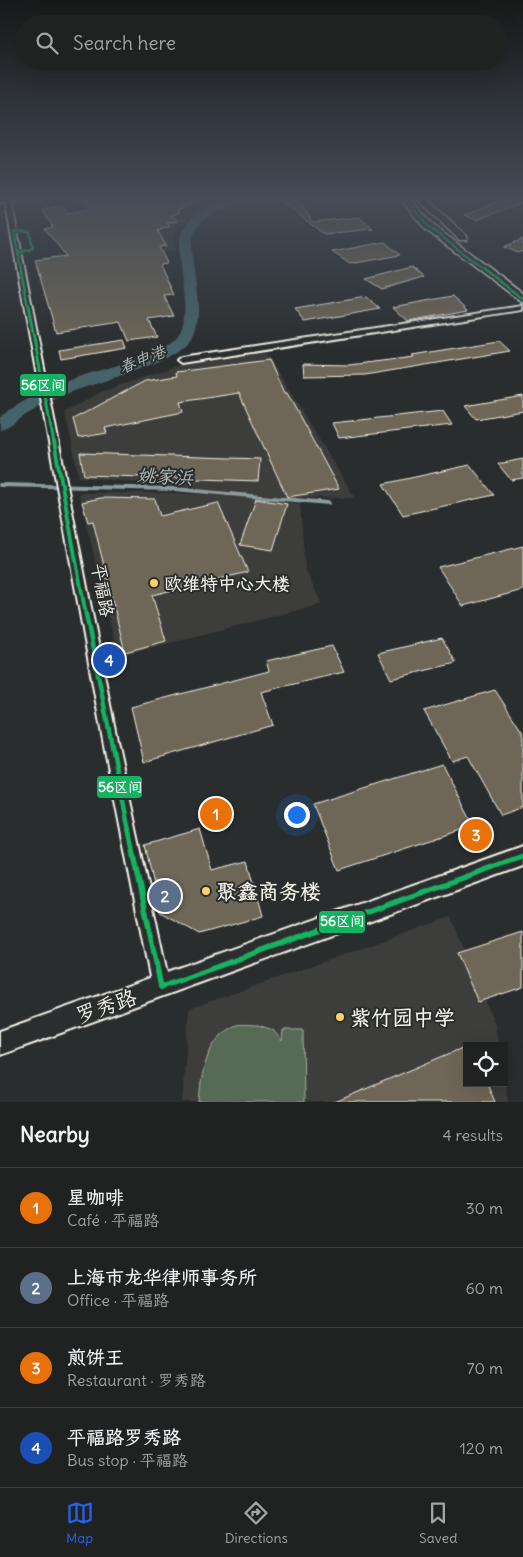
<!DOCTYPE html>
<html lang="en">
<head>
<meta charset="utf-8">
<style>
  body { margin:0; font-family:Delius,"LXGW WenKai TC",sans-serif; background:#2d2f2f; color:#f1f3f6 }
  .controls { position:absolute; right:15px; bottom:15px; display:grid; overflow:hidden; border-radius:0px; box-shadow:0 5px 20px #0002 }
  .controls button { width:45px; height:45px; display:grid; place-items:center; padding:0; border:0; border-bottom:1px solid #3d3f40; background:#202222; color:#f1f3f6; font:25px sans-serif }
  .you { position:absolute; left:296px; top:814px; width:18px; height:18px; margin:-12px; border:4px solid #fff; border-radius:50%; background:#1a73e8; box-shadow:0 0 0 8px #1a73e833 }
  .badge { display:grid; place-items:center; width:32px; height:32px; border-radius:50%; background:#2563eb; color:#fff; font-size:16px; font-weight:700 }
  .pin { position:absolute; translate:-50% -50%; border:2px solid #fff; box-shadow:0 1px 5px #0006 }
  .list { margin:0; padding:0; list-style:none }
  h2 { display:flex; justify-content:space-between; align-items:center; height:65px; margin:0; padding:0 20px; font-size:21px }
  h2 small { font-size:16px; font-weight:400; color:#a2a4a5 }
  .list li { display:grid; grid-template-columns:32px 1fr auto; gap:15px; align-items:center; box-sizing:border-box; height:80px; padding:0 20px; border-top:1px solid #3d3f40 }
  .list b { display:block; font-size:19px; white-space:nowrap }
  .list p { margin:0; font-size:16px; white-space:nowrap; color:#a2a4a5 }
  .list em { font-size:16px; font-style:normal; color:#a2a4a5 }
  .icon { flex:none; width:28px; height:28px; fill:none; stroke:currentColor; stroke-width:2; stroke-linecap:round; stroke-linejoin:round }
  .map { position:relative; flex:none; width:523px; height:1102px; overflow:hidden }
  .search { position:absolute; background:#202222; box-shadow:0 5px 20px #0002; left:15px; right:15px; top:15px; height:55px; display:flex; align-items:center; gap:12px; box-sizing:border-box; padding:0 18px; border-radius:28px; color:#a2a4a5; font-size:19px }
  .sheet { height:385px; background:#202222 }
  nav { display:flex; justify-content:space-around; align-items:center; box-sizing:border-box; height:70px; border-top:1px solid #3d3f40; background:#202222; font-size:14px; color:#a2a4a5 }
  nav a { display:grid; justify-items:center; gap:2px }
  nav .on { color:#2563eb }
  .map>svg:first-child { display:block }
  .built { fill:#3e3e3a }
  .green { fill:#576b56; stroke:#a6ae9f }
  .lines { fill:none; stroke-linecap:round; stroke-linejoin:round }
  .stream { stroke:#8c9c9d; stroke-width:4 }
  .river { fill:#47646b; fill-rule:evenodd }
  .building { fill:#6e6656; stroke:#f4f1e8 }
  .street-casing { stroke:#f4f1e8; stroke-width:4 }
  .secondary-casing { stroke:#f4f1e8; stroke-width:4 }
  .primary-casing { stroke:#f4f1e8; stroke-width:3 }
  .street { fill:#2a2d2e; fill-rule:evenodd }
  .secondary { fill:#2a2d2e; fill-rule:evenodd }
  .primary { fill:#2a2d2e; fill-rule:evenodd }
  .bus-1-far4-casing { stroke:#2a2d2e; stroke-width:5 }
  .bus-1-far3-casing { stroke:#2a2d2e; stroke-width:6 }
  .bus-1-far2-casing { stroke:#2a2d2e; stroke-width:8 }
  .bus-1-far1-casing { stroke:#2a2d2e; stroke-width:8 }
  .bus-1-casing { stroke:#2a2d2e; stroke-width:9 }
  .bus-1-far4 { stroke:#13b361; stroke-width:2.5 }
  .bus-1-far3 { stroke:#13b361; stroke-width:3 }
  .bus-1-far2 { stroke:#13b361; stroke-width:4 }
  .bus-1-far1 { stroke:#13b361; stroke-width:4.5 }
  .bus-1 { stroke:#13b361; stroke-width:5.5 }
  .poi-dot { fill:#ffd166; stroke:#2a2d2e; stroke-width:2 }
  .labels { text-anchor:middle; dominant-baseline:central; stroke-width:4; stroke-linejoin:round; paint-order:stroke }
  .far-water-label { font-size:16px; font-style:italic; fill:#afb9b6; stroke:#2a2d2e }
  .poi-label { font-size:18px; font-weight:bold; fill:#f4f1e8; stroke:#2a2d2e; text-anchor:start }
  .street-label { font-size:18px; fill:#f4f1e8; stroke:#2a2d2e }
  .water-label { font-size:19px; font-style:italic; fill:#afb9b6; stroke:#2a2d2e }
  .near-poi-label { font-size:21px; font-weight:bold; fill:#f4f1e8; stroke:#2a2d2e; text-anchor:start }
  .near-street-label { font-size:21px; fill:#f4f1e8; stroke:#2a2d2e }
  .line-badge { stroke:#2a2d2e; stroke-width:2 }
  .badge-label { font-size:14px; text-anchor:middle; font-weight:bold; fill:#fff }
</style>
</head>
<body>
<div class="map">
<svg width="523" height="1102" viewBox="0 0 523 1102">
  <rect width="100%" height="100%" fill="#2a2d2e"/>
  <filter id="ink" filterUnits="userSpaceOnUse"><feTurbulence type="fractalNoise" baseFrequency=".02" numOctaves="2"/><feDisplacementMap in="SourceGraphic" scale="10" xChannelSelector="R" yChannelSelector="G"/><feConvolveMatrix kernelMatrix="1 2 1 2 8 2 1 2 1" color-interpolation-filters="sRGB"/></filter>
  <g filter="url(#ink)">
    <g class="built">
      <polygon points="170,198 224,198 190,217 179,227 174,236 175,250 141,255 141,222 185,214"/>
      <polygon points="266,353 355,498 296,498 79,477 65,412 103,391 179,365"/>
      <polygon points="79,493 177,493 246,497 300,504 305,569 322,604 118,656"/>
      <polygon points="451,917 495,1025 499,1046 467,1046 467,1083 504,1083 504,1078 508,1102 182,1102 189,1009"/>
    </g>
    <path class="green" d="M 258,1025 L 273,1030 L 282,1041 L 283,1030 L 303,1030 L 304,1102 L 199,1102 C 201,1075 206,1040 234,1026 C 240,1023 251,1025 258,1025 Z"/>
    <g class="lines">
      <polyline class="stream" points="0,485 175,489 328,503"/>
      <path class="river" d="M 228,198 L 243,198 C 231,211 208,211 198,226 C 180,251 210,304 192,337 C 178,364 89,383 59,397 C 48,402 37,408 26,415 C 17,420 10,428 0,430 L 0,417 C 21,401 46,389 70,380 C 95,370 165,356 178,335 C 198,303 162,244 191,218 C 202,209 216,205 228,198 Z"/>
    </g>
    <g class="building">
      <polygon points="80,198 204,198 177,210 180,213 171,215 178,221 167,223 170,226 158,231 166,246 159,247 167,263 160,264 174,295 164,296 174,316 149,320 157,337 129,341 121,322 56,332 35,260 66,256 45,229 53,227 42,210 63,206 68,213 90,209"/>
      <polygon points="506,198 523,198 523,202 477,220 464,215"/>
      <polygon points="300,202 312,222 359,217 373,229 324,234 283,203"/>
      <polygon points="523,239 523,251 518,253 504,247"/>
      <polygon points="385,242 400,255 350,264 332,252"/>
      <polygon points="412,267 424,277 382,289 366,279"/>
      <polygon points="453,296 468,310 408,321 393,307"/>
      <polygon points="366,297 380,309 305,322 295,309"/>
      <polygon points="124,340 127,348 61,359 59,350"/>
      <polygon points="499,341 510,351 365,375 304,376 303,364 349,365 414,357 412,355"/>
      <polygon points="269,360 284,393 287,393 339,489 287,497 239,393 180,402 183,412 105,428 107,433 78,438 73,419 145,381 177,376 176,372"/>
      <polygon points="523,396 523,411 476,419 465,406"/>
      <polygon points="443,411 452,425 339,438 332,423"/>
      <polygon points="80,453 260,459 258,481 84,475"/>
      <polygon points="523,459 523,478 511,480 498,464"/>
      <polygon points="470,465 494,495 403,515 383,484"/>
      <polygon points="101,498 155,499 160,516 218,503 248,572 152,595 166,641 125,652 93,521 88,522 82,502"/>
      <polygon points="256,499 287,504 273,550 240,545"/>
      <polygon points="523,546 523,590 463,606 438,567"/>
      <polygon points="442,638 456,663 391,679 378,653"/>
      <polygon points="332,646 344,672 261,692 273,725 144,762 131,707 269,671 266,661"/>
      <polygon points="495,690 523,733 523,807 501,815 468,756 452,761 424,711"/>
      <polygon points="442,764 474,826 339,870 313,804"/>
      <polygon points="200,829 212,870 248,861 263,916 199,934 160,912 145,845"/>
      <polygon points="523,932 523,987 478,1002 457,953"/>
      <polygon points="467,1046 467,1083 487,1083 495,1102 335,1102"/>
    </g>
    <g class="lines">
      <g class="street-casing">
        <g id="street">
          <polygon points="7,198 11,200 116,735 170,987 167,993 161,996 155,993 152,987 102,735 5,200"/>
          <polygon points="523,306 523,310 181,363 177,360 181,357"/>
        </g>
      </g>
      <g class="secondary-casing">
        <g id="secondary">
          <polygon points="20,198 19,200 0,203 0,199"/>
          <polygon points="523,846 523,866 0,1055 0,1031"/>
        </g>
      </g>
      <g class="primary-casing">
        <g id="primary">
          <polygon points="400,198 409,198 434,226 523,293 523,303 426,230"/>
          <polygon points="416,198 426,198 467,236 467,240 459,240"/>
        </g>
      </g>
      <use href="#street" class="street"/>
      <use href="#secondary" class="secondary"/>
      <use href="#primary" class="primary"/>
      <g class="bus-1-far4-casing">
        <g id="bus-1-far4">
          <polyline points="404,198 430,228 523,299"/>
          <polyline points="19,253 33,248 30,232 14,231 28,307"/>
        </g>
      </g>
      <g class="bus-1-far3-casing">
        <polyline id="bus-1-far3" points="28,306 54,443"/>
      </g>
      <g class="bus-1-far2-casing">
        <polyline id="bus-1-far2" points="54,442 86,615"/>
      </g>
      <g class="bus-1-far1-casing">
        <polyline id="bus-1-far1" points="86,614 129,831"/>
      </g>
      <g class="bus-1-casing">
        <g id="bus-1">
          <polyline points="129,830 161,987"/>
          <polyline points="161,987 523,856"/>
        </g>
      </g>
      <use href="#bus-1-far4" class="bus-1-far4"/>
      <use href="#bus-1-far3" class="bus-1-far3"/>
      <use href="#bus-1-far2" class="bus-1-far2"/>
      <use href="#bus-1-far1" class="bus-1-far1"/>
      <use href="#bus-1" class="bus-1"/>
    </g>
  </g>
  <linearGradient id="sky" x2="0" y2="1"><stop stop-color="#171919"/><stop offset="0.56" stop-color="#444c57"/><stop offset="1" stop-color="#444c57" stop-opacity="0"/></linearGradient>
  <rect width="523" height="353" fill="url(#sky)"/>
  <g class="poi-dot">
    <circle cx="154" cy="583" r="5"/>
    <circle cx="206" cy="891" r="5"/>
    <circle cx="340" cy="1017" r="5"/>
  </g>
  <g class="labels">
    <g class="far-water-label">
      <text transform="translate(142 359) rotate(-22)">春申港</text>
    </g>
    <g class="poi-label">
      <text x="164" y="583">欧维特中心大楼</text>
    </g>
    <g class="street-label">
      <text transform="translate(103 590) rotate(80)">平福路</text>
    </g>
    <g class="water-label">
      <text transform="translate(165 476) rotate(3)">姚家浜</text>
    </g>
    <g class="near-poi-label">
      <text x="216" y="891">聚鑫商务楼</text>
      <text x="350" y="1017">紫竹园中学</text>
    </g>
    <g class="near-street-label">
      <text transform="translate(106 1006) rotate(-19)">罗秀路</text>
    </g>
  </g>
  <g class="line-badge">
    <rect x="19" y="373" width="48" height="24" rx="5" fill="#13b361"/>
    <rect x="96" y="775" width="47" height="24" rx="5" fill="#13b361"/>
    <rect x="318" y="910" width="48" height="24" rx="5" fill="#13b361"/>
  </g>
  <g class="badge-label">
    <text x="43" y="390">56区间</text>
    <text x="120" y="792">56区间</text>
    <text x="342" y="926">56区间</text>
  </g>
</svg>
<div class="controls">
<button><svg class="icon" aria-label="locate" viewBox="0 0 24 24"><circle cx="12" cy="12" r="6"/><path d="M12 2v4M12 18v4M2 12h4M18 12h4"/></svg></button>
</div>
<div class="you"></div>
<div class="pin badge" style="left:216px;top:814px;background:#e8710a">1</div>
<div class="pin badge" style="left:165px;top:896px;background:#5c6f8a">2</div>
<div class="pin badge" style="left:476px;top:835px;background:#e8710a">3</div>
<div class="pin badge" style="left:109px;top:660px;background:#1a4fb4">4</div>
<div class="search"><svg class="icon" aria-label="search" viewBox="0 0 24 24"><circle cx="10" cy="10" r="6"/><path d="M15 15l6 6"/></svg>Search here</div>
</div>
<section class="sheet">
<h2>Nearby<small>4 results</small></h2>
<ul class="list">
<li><span class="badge" style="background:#e8710a">1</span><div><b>星咖啡</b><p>Café · 平福路</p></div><em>30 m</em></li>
<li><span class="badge" style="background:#5c6f8a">2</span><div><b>上海市龙华律师事务所</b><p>Office · 平福路</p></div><em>60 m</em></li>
<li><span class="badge" style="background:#e8710a">3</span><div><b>煎饼王</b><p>Restaurant · 罗秀路</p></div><em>70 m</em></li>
<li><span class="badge" style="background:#1a4fb4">4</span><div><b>平福路罗秀路</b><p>Bus stop · 平福路</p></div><em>120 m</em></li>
</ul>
</section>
<nav>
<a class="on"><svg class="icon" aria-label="map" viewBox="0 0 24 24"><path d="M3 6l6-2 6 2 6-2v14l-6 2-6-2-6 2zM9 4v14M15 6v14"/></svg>Map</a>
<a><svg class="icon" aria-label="directions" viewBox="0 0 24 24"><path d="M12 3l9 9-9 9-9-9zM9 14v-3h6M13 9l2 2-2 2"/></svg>Directions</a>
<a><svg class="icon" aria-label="saved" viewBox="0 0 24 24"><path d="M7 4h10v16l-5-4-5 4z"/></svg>Saved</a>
</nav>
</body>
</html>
